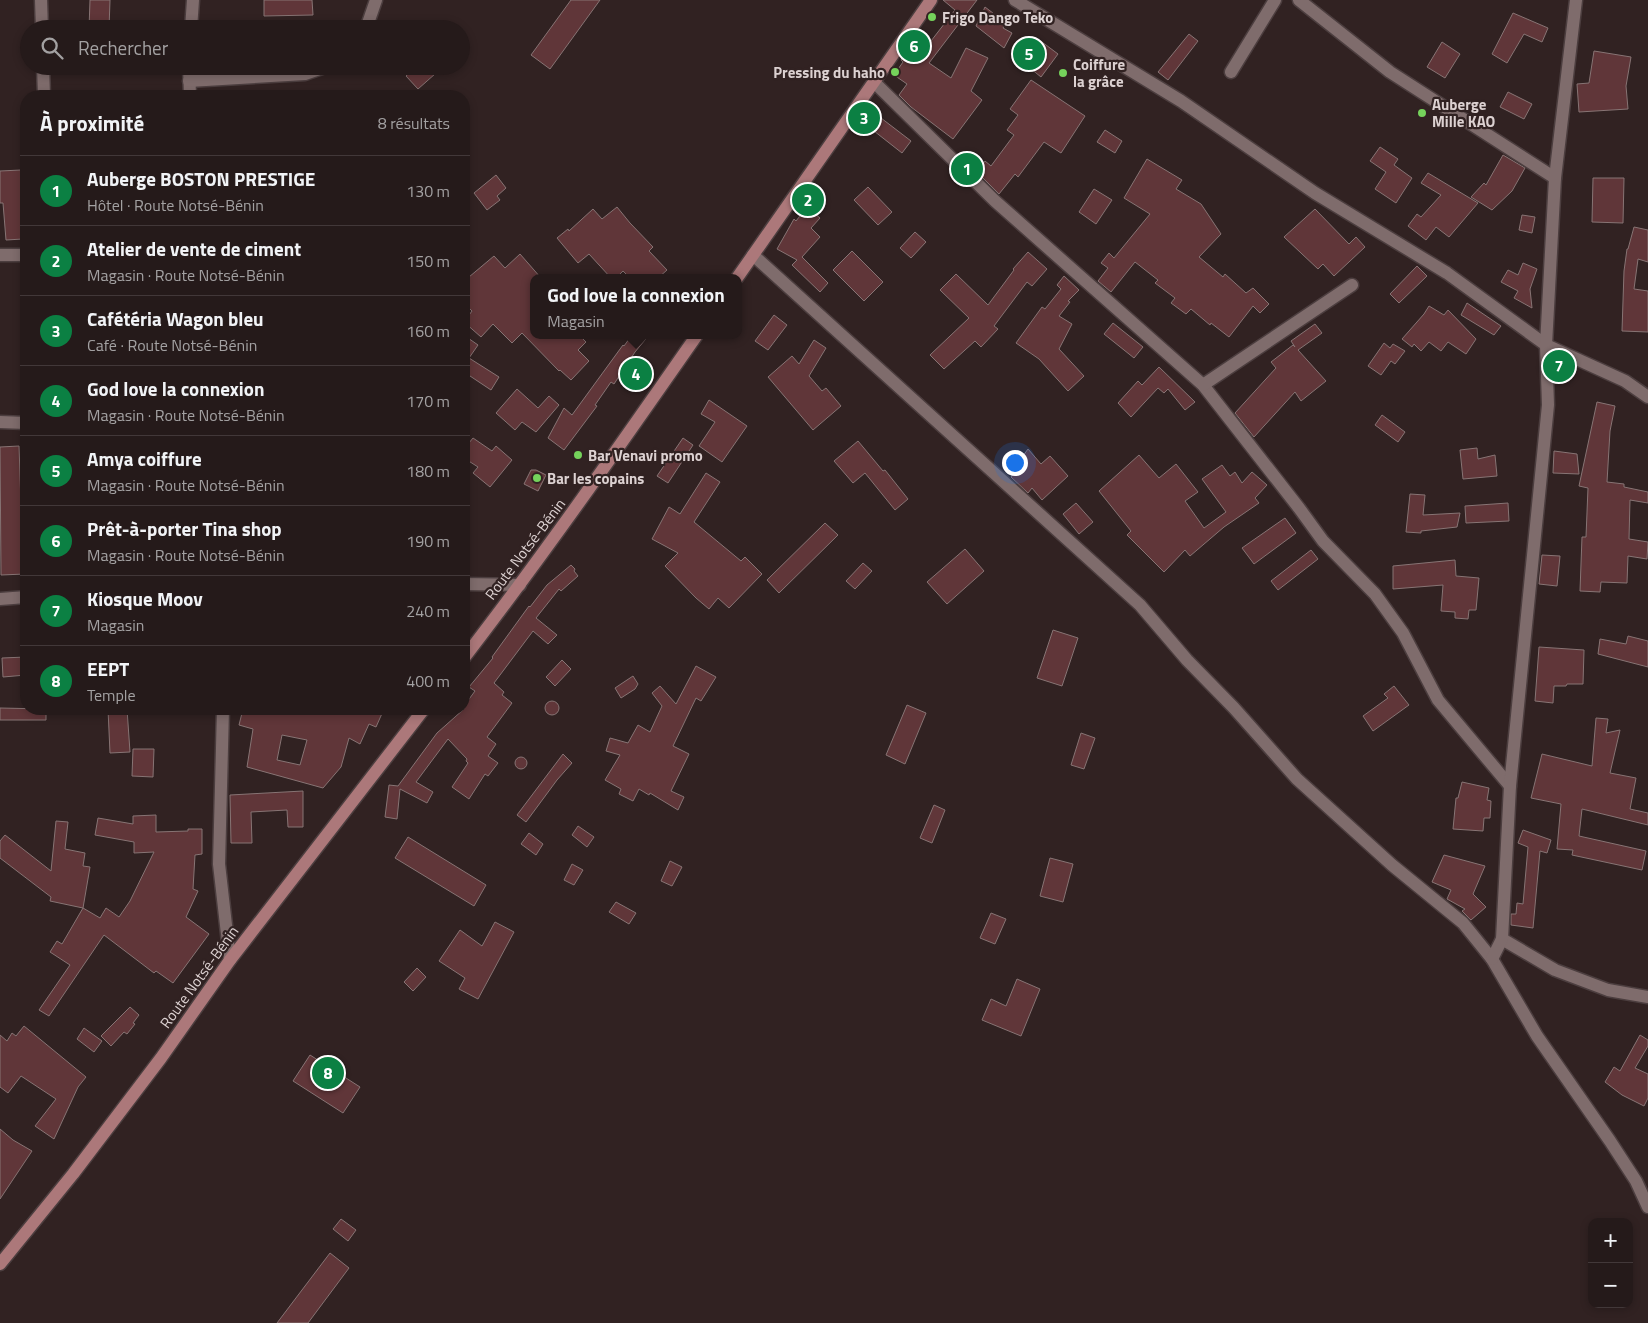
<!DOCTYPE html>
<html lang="fr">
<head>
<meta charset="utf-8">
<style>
  body { margin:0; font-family:"Titillium Web",sans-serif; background:#312727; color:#f1f3f6 }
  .controls { position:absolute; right:15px; bottom:15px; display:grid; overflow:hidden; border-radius:10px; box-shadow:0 2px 8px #0003 }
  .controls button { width:45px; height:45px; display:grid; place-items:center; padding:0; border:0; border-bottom:1px solid #423839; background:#251a1a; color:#f1f3f6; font:25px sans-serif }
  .you { position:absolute; left:1014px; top:462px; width:18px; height:18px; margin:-12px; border:4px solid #fff; border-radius:50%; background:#1a73e8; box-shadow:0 0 0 8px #1a73e833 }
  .badge { display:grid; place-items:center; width:32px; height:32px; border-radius:50%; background:#0b8043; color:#fff; font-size:16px; font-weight:700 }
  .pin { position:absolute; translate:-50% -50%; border:2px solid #fff; box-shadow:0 1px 5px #0006 }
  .popup { position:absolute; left:530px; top:274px; width:212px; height:65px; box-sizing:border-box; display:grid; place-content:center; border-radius:10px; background:#251a1a; filter:drop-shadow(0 1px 4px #0005); font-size:16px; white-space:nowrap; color:#a3a1a2 }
  .popup b { font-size:19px; color:#f1f3f6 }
  .popup::after { content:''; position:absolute; left:50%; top:100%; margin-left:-10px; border:10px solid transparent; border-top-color:#251a1a }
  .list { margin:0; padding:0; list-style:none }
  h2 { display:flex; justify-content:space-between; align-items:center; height:65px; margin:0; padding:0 20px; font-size:21px }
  h2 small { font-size:16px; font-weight:400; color:#a3a1a2 }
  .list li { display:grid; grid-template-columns:32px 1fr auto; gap:15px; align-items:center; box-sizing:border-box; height:70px; padding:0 20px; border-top:1px solid #423839 }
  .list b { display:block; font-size:19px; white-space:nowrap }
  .list p { margin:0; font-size:16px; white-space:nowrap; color:#a3a1a2 }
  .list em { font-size:16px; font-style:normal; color:#a3a1a2 }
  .icon { flex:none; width:28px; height:28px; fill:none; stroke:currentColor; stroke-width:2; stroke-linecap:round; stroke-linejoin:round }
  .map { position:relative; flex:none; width:1648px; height:1323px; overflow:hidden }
  .search { position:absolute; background:#251a1a; box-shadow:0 2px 8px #0003; left:20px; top:20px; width:450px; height:55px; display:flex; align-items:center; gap:12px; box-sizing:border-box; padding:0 18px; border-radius:28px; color:#a3a1a2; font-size:19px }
  .panel { position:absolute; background:#251a1a; box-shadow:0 2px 8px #0003; left:20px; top:90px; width:450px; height:625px; border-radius:20px }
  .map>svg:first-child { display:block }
  .building { fill:#603639; stroke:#877474; fill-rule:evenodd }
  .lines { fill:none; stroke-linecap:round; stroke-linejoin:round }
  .minor-casing { stroke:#4c3e3f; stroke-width:15 }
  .major-casing { stroke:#4c3e3f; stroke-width:15 }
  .minor { stroke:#7f6c6c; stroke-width:12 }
  .major { stroke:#ac787a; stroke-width:12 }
  .poi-dot { fill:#75d25b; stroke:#312222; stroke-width:2 }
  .labels { text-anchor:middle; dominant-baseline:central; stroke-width:4.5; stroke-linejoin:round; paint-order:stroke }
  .poi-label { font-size:15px; font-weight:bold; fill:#dcd1d1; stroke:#312222; text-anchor:start }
  .street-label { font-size:15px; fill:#dcd1d1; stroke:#312222 }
</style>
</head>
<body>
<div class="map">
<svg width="1648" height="1323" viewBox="0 0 1648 1323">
  <rect width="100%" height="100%" fill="#312222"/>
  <g class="building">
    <polygon points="90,0 110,0 109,29 89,29"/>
    <polygon points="264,0 312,0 313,15 264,16"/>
    <polygon points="571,0 600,0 550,69 531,55"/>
    <polygon points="943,0 977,0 929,63 951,78 966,48 988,58 971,91 982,100 953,139 911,107 899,95 907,84 894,75 903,62 901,60 918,33 931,41 955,10"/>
    <polygon points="985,7 1006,23 1003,28 1012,33 1004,48 976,26"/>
    <polygon points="1513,13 1548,28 1542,42 1524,34 1507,63 1492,54"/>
    <polygon points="1189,34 1198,41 1168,80 1158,72"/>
    <polygon points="1042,42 1058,54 1041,77 1025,64"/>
    <polygon points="1442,42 1460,54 1445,78 1427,67"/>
    <polygon points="1594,51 1631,57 1626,86 1628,109 1579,112 1577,84 1589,83"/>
    <polygon points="417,66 444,66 418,89 406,76"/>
    <polygon points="1031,80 1085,116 1061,153 1044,142 1018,177 1015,174 999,194 977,172 985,161 991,166 1014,135 1007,130 1018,115 1010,109"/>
    <polygon points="1508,92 1532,104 1524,119 1500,107"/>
    <polygon points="868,108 911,141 902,153 860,120"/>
    <polygon points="1105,130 1122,141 1115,153 1097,142"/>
    <polygon points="1380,147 1398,159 1394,165 1412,178 1396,203 1375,189 1386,172 1370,161"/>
    <polygon points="1503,155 1525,168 1512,191 1492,210 1471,197 1484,183 1486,185"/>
    <polygon points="1147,159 1182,180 1176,189 1201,204 1221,234 1199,257 1223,277 1225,274 1246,293 1253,288 1269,304 1260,313 1253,306 1229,337 1211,323 1210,325 1191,309 1186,314 1171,303 1175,298 1155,283 1158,280 1135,262 1111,292 1098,281 1108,268 1101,263 1109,253 1114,258 1150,214 1124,198"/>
    <polygon points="21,170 23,239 6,240 3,203 0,203 0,171"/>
    <polygon points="1428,173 1478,203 1449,237 1436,227 1426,240 1408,226 1417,214 1421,217 1441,195 1421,183"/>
    <polygon points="496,175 506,188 497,196 500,200 487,210 474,193"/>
    <polygon points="1593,178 1624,178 1623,223 1592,222"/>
    <polygon points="868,187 892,212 878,225 854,200"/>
    <polygon points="1094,189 1112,200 1096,224 1079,212"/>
    <polygon points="617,207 630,223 653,247 649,251 667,270 658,278 630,278 623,271 616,278 611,278 589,254 578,263 557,238 568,229 569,231 593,209 602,219"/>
    <polygon points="807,207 820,218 811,228 820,237 802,257 828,283 820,292 792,265 797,260 777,249 794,219 796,221"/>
    <polygon points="1315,209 1349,244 1356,237 1365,247 1334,276 1323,264 1318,269 1284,237"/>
    <polygon points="1522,215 1535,217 1532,233 1519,230"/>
    <polygon points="1634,227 1648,230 1648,262 1638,259 1634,289 1648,291 1648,332 1622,331 1624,271 1627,249 1628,249"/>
    <polygon points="915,232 926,242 911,258 900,248"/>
    <polygon points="852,251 883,282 864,301 833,270"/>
    <polygon points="1028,252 1047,269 1032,286 1027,282 994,326 998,329 981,347 975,341 944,369 930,355 969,318 940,290 956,274 988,305 1014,270 1013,269"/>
    <polygon points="520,254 541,278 534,278 534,335 579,335 586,342 578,350 589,361 571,380 560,370 559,371 522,333 512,343 493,324 481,337 464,322 472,311 464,303 464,284 469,277 494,256 505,268"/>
    <polygon points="1523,263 1537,269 1530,289 1532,308 1514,298 1518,291 1501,282 1508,270 1518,275"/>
    <polygon points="1417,266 1427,276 1399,303 1390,294"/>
    <polygon points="1064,276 1079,290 1068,301 1070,302 1059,316 1072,324 1059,349 1084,376 1068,391 1039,359 1016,343 1042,307 1045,309 1061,289 1057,285"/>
    <polygon points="1467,303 1501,326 1494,335 1461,315"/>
    <polygon points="1429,306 1444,315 1448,310 1476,339 1466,354 1448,342 1441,351 1429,342 1421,351 1414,344 1412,347 1402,339 1424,314"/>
    <polygon points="774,315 787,325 768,350 755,341"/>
    <polygon points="1113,323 1143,347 1134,358 1104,334"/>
    <polygon points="1315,324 1322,333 1298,350 1326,381 1301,401 1295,392 1254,437 1235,413 1276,368 1271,362 1293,345 1295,347 1291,341"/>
    <polygon points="632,335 649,335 635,352 614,384 611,382 595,405 597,406 564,450 548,438 564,408 572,415 623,345 624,346"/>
    <polygon points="468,338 478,345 469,358 499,377 491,390 464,372 464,344"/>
    <polygon points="814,340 826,348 809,376 822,391 826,388 841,406 813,430 768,377 792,356 799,364"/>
    <polygon points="1384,343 1390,348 1393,344 1405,351 1395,364 1391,361 1381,375 1368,366"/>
    <polygon points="1159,367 1195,402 1185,410 1168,389 1164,393 1158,388 1131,417 1118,403 1138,381 1142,385"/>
    <polygon points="517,389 538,408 549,396 559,405 536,432 522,422 515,430 496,413"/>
    <polygon points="709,400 747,426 722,462 699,446 715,422 701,414"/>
    <polygon points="1597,402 1615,406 1610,431 1607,482 1624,484 1624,487 1648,492 1648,503 1630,500 1629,539 1648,542 1647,559 1628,556 1627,583 1601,582 1600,592 1580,591 1582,537 1586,537 1588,488 1579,486"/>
    <polygon points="1382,415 1405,432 1398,442 1375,425"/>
    <polygon points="473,438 492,451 496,446 512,460 490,487 473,473 478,467 464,458 464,449"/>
    <polygon points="683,438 693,445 668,483 657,476"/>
    <polygon points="858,441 883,471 885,470 908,499 895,510 865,473 853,483 834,461"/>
    <polygon points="19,446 21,504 25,574 1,575 0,447"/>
    <polygon points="1477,448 1478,459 1495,455 1497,476 1463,479 1460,450"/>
    <polygon points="1028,449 1041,464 1050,456 1068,476 1042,500 1032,488 1028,493 1011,477 1014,472 1012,471"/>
    <polygon points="1554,451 1577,454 1579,474 1553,473"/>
    <polygon points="1139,455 1159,478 1176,464 1198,492 1185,501 1204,528 1226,512 1202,479 1222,465 1230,476 1235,472 1242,483 1252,472 1267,485 1255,498 1259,503 1224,527 1190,556 1185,550 1164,572 1127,535 1131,531 1099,491"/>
    <polygon points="531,470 536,470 546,475 538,491 524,484"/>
    <polygon points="706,473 720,482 694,522 741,561 745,557 762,574 729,608 718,598 709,609 696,598 665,566 678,553 652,539 669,507 680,514"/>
    <polygon points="1410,494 1425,495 1423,515 1460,513 1457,527 1421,531 1421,533 1406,532"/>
    <polygon points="1076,503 1093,522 1079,534 1063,514"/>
    <polygon points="1508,503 1509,521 1466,523 1465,506"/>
    <polygon points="1285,518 1296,533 1254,564 1242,548"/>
    <polygon points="825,523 838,535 779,593 767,580"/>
    <polygon points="965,549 984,571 947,604 927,582"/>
    <polygon points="1311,550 1318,559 1278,590 1271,581"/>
    <polygon points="1542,555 1560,556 1557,586 1539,584"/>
    <polygon points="1455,560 1456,576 1479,578 1476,610 1469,610 1468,619 1455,618 1455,612 1441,611 1443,585 1393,589 1393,566"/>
    <polygon points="863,563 872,571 855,589 846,581"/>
    <polygon points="571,565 575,569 574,571 578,576 561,591 559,589 536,618 557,635 548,644 533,631 494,683 504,692 502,695 512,703 487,737 496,744 488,756 498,763 488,776 485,774 469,799 452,787 468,763 466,761 467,759 448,739 416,782 433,792 427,803 400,789 397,819 385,817 389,785 398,786 437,733 464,709 464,706 475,691 469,687 493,658 492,657 529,606 530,607 547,585"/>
    <polygon points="1053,630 1078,638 1062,686 1037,678"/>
    <polygon points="1628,636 1648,641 1648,667 1598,654 1600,639 1626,644"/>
    <polygon points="1539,647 1584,650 1583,684 1567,684 1566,686 1554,686 1553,703 1535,701"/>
    <polygon points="26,657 26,675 3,677 2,658"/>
    <polygon points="562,660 571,669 555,686 546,677"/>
    <polygon points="696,666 716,677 701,701 696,698 673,746 689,754 671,791 684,797 678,810 650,793 649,795 639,789 633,801 619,794 621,789 605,780 620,755 606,751 610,738 628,743 638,725 650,732 662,706 652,693 660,686 676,704"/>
    <polygon points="633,676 638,684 635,689 621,698 615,688"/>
    <polygon points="1394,686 1409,705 1373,731 1363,716 1388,698 1384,694"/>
    <circle cx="552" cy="708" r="7"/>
    <polygon points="907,705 926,713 905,764 886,755"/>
    <polygon points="0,708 46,709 46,720 0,720"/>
    <polygon points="108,709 127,709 130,752 110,753"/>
    <path d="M 243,709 L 384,709 L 376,727 L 369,724 L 360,744 L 349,738 L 341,767 L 323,788 L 247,767 L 253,729 L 239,725 ZM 282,735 L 307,740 L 300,765 L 277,760 Z"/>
    <polygon points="1596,718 1608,719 1606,733 1620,730 1610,773 1636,778 1630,809 1648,813 1648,825 1582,809 1579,836 1646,851 1642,870 1572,855 1573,850 1557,849 1561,804 1531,798 1542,754 1592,766"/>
    <polygon points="1081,733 1095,738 1084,769 1071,765"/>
    <polygon points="133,749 154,749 153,777 132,776"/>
    <polygon points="563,754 572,763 557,780 526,822 517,815"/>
    <circle cx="521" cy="763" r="6"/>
    <polygon points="1462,782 1489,788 1487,800 1491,801 1490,818 1484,818 1483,831 1453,829 1456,798 1458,798"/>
    <polygon points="303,791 303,827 288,827 287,810 251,812 252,843 231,843 230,795"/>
    <polygon points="934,805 945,810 932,843 920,838"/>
    <polygon points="156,815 156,832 188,831 188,829 202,829 202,854 195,855 193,889 198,891 186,917 209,934 173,983 156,971 154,973 104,935 49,1016 39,1010 70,965 50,952 57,941 62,944 83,908 100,918 106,908 119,917 130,901 154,852 134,853 134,842 95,835 98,818 133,824 133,816"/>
    <polygon points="56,821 68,822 65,849 85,853 83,866 90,867 83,908 50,901 51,897 0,858 0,841 5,835 51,871"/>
    <polygon points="578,826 594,837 587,847 572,835"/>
    <polygon points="1523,830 1551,840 1547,853 1540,851 1533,928 1511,925 1511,914 1516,914 1517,903 1523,904 1528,847 1518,843"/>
    <polygon points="529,833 543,844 536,855 521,844"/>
    <polygon points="408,837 486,885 474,906 395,858"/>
    <polygon points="1444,855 1485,866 1473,894 1486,907 1471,920 1462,911 1465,909 1447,899 1451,890 1432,882"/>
    <polygon points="1050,858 1073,864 1063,902 1040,896"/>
    <polygon points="670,861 682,867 672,886 661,881"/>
    <polygon points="572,864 583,870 574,885 564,880"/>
    <polygon points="616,902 636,913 629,924 609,912"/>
    <polygon points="991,913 1006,919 995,944 980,938"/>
    <polygon points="495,922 514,932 478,999 459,989 465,978 439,961 460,930 482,946"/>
    <polygon points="417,968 426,977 413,991 404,982"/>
    <polygon points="1017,979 1040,989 1021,1036 982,1020 991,999 1006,1006"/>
    <polygon points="130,1007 139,1015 133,1023 135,1024 127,1034 124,1032 111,1046 101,1036"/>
    <polygon points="24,1026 86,1077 78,1087 54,1139 35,1126 56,1099 21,1076 8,1093 0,1087 0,1035 7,1041 12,1033 16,1036"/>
    <polygon points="84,1028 102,1041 94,1052 77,1039"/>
    <polygon points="1640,1035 1648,1040 1648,1046 1635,1068 1648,1074 1648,1098 1644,1106 1622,1095 1605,1082 1614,1067 1620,1071"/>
    <polygon points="310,1055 360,1087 343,1113 293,1081"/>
    <polygon points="0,1129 13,1140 32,1151 0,1199"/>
    <polygon points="341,1219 356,1230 348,1241 333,1229"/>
    <polygon points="330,1253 349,1268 308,1323 277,1323"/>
  </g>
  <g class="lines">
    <g class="minor-casing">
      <g id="minor">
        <polyline points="41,0 42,29"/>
        <polyline points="1015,0 1181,101 1315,193 1447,273 1546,345 1625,381 1648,397"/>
        <polyline points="1299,0 1390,72 1555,178"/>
        <polyline points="191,29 193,0"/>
        <polyline points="366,29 376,0"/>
        <polyline points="43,66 44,96"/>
        <polyline points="189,66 190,96"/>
        <polyline points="1231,72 1275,0"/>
        <polyline points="189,81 305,74 328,66"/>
        <polyline points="874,82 995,201 1203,385 1299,508 1323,541 1375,594 1403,633 1438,700 1510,786"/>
        <polyline points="0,255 26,255"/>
        <polyline points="753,255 1140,605 1187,660 1234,708 1297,779 1392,865 1463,923 1492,959 1537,1036 1610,1141 1636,1181 1648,1207"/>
        <polyline points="1203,385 1352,285"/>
        <polyline points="0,422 26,423"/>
        <polyline points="464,584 520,585"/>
        <polyline points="0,599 26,597"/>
        <polyline points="223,709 219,864 230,960"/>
        <polyline points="1502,939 1555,970 1608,990 1648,997"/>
        <polyline points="1492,959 1502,939 1510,786 1548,405 1546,345 1555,178 1576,0"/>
      </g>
    </g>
    <g class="major-casing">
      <g id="major">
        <polyline points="737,278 931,0"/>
        <path d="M 464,658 C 545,553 621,444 697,335"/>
        <polyline points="0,1264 73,1174 161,1058 230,960 424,709"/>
      </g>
    </g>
    <use href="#minor" class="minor"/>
    <use href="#major" class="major"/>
  </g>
  <g class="poi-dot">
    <circle cx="932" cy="17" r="5"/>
    <circle cx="895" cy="72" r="5"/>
    <circle cx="1063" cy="73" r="5"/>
    <circle cx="1422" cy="113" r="5"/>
    <circle cx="578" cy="455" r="5"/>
    <circle cx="537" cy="478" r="5"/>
  </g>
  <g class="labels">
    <g class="poi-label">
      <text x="942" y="17">Frigo Dango Teko</text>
      <text x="1073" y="64">Coiffure<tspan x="1073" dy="17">la grâce</tspan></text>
      <text x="885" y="72" text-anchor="end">Pressing du haho</text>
      <text x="1432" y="104">Auberge<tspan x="1432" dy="17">Mille KAO</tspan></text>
      <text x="588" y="455">Bar Venavi promo</text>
      <text x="547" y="478">Bar les copains</text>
    </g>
    <g class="street-label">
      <text transform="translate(525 549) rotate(-53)">Route Notsé-Bénin</text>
      <text transform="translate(199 977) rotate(-54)">Route Notsé-Bénin</text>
    </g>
  </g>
</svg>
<div class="controls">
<button>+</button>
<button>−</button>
</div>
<div class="you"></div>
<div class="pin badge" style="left:967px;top:169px">1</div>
<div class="pin badge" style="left:808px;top:200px">2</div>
<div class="pin badge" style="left:864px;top:118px">3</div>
<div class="pin badge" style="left:636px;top:374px">4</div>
<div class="popup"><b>God love la connexion</b>Magasin</div>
<div class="pin badge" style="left:1029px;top:54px">5</div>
<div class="pin badge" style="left:914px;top:46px">6</div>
<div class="pin badge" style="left:1559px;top:366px">7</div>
<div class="pin badge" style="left:328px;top:1073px">8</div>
<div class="search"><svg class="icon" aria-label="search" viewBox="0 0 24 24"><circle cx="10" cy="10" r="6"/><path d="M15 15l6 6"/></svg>Rechercher</div>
<section class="panel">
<h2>À proximité<small>8 résultats</small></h2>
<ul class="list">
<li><span class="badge">1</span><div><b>Auberge BOSTON PRESTIGE</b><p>Hôtel · Route Notsé-Bénin</p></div><em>130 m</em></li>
<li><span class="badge">2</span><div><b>Atelier de vente de ciment</b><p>Magasin · Route Notsé-Bénin</p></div><em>150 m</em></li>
<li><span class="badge">3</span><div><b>Cafétéria Wagon bleu</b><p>Café · Route Notsé-Bénin</p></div><em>160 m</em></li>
<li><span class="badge">4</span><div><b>God love la connexion</b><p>Magasin · Route Notsé-Bénin</p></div><em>170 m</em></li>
<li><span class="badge">5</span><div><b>Amya coiffure</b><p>Magasin · Route Notsé-Bénin</p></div><em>180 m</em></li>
<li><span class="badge">6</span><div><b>Prêt-à-porter Tina shop</b><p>Magasin · Route Notsé-Bénin</p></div><em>190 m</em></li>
<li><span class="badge">7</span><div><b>Kiosque Moov</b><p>Magasin</p></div><em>240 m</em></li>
<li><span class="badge">8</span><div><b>EEPT</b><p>Temple</p></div><em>400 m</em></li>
</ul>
</section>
</div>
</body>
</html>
